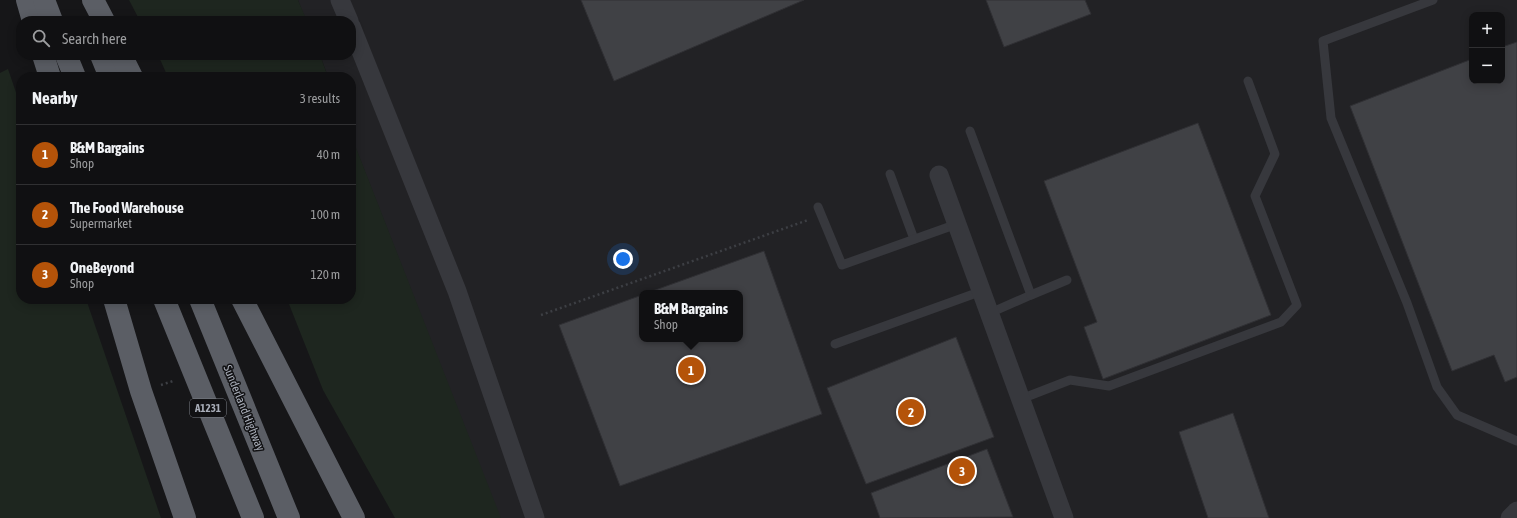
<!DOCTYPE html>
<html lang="en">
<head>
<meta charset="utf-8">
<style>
  body { margin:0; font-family:"Asap Condensed",sans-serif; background:#19191b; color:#f1f3f6 }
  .controls { position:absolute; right:12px; top:12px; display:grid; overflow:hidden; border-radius:8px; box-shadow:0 2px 10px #0003 }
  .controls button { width:36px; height:36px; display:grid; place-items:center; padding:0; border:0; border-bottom:1px solid #303032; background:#101012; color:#f1f3f6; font:20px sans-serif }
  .you { position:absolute; left:623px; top:259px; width:14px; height:14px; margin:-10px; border:3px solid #fff; border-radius:50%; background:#1a73e8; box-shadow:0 0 0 6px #1a73e833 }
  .badge { display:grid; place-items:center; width:26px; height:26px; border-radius:50%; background:#b45309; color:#fff; font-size:13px; font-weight:700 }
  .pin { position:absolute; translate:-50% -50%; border:2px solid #fff; box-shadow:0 1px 4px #0006 }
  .popup { position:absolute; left:639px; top:290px; width:104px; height:52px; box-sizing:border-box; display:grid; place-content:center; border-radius:8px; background:#101012; filter:drop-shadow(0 1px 3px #0005); font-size:13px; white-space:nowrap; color:#9c9d9f }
  .popup b { font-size:15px; color:#f1f3f6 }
  .popup::after { content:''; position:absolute; left:50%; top:100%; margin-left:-8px; border:8px solid transparent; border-top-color:#101012 }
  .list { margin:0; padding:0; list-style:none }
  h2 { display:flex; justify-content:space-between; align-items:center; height:52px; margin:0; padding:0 16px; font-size:17px }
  h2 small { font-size:13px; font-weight:400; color:#9c9d9f }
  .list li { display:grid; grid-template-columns:26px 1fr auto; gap:12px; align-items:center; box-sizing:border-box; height:60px; padding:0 16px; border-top:1px solid #303032 }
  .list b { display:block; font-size:15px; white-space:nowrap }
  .list p { margin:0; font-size:13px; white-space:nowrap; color:#9c9d9f }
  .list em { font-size:13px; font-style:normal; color:#9c9d9f }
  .icon { flex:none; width:22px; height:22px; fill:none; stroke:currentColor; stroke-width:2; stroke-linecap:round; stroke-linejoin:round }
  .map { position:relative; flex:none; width:1517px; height:518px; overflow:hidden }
  .search { position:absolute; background:#101012; box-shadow:0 2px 10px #0003; left:16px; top:16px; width:340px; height:44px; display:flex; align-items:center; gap:10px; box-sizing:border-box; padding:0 14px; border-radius:16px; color:#9c9d9f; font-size:15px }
  .panel { position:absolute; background:#101012; box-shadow:0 2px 10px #0003; left:16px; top:72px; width:340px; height:232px; border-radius:16px }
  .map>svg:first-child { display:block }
  .built { fill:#222225; fill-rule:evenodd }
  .green { fill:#1e261f }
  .building { fill:#404145; stroke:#303034 }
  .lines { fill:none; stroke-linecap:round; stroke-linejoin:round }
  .path { stroke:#3d3f44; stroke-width:2.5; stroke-dasharray:2 3; stroke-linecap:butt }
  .service { stroke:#37383d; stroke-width:9 }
  .minor { stroke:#37383d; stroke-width:19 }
  .trunk { stroke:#5b5e65; stroke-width:22 }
  .labels { text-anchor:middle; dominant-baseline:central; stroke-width:3; stroke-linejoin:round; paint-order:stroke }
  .shield { fill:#111113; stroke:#7b7e86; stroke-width:1 }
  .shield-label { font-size:11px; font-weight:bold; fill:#a8adb8 }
  .street-label { font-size:12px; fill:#a8adb8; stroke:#111113 }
</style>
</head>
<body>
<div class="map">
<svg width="1517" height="518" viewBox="0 0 1517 518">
  <rect width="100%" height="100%" fill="#161618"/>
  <path class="built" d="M 298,0 L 1517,0 L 1517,518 L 500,518 L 351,136 L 351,77 L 328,77 L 320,55 L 351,55 L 351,21 L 306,21 ZM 1472,15 L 1502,15 L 1502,81 L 1472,81 ZM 642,293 L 740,293 L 740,339 L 642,339 Z"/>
  <g class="green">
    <polygon points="129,0 298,0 307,21 140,21"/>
    <polygon points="158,55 320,55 328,77 168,77"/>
    <polygon points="8,69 21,107 21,299 86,299 161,518 0,518 0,73"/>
    <polygon points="351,135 501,518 395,518 323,390 287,299 351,299"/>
  </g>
  <g class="building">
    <polygon points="581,0 804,0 614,81"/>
    <polygon points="986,0 1085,0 1091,14 1004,47"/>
    <polygon points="1517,42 1517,377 1505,382 1494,355 1452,371 1350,106 1472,59 1472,81 1502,81 1502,47"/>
    <polygon points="1198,123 1271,315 1103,379 1084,327 1097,322 1044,181"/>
    <polygon points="764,251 822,414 620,486 559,325 642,295 642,339 740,339 740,293 647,293"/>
    <polygon points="956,337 994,437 866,484 827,388"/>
    <polygon points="1233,413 1269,518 1208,518 1179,432"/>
    <polygon points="987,449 1013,517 880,518 871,493"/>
  </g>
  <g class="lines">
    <g class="path">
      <polyline points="541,315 808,220"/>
      <polyline points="161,385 173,381"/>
    </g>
    <g class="service">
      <polyline points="1433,0 1323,41 1331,118 1407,303 1437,387 1457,415 1517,441"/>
      <polyline points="970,131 1031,295 990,313"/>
      <polyline points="890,174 914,239"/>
      <polyline points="818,207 842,265 957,224"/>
      <polyline points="1031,295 1067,280"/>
      <polyline points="835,344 982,291"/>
      <polyline points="1021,399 1070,380 1109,386 1281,322 1297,305 1255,196 1275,154 1248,81"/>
    </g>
    <g class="minor">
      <polyline points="340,0 349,21"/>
      <polyline points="351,26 457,291 535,518"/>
      <polyline points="939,175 1064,518"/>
      <polyline points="1510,518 1517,511"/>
    </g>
    <g class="trunk">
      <polyline points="27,0 33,21"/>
      <polyline points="44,0 52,21"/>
      <polyline points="93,0 104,21"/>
      <polyline points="43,55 50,77"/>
      <polyline points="66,55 75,77"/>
      <polyline points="101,55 110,77"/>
      <polyline points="121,55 132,77"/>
      <polyline points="114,299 141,391 185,518"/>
      <polyline points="164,299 253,518"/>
      <polyline points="200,299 289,518"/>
      <polyline points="242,299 354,518"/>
    </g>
  </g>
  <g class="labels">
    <rect class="shield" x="190" y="399" width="36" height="18" rx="3"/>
    <g class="shield-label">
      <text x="208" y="408">A1231</text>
    </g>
    <g class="street-label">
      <text transform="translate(244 408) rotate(68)">Sunderland Highway</text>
    </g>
  </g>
</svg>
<div class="controls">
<button>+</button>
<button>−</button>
</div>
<div class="you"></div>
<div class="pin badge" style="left:691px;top:370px">1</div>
<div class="popup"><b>B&amp;M Bargains</b>Shop</div>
<div class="pin badge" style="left:911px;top:412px">2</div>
<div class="pin badge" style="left:962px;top:471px">3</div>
<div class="search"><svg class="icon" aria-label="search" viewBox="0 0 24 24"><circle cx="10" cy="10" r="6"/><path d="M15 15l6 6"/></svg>Search here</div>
<section class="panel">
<h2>Nearby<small>3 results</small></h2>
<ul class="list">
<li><span class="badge">1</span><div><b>B&amp;M Bargains</b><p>Shop</p></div><em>40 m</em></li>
<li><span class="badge">2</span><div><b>The Food Warehouse</b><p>Supermarket</p></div><em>100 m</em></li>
<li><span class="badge">3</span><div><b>OneBeyond</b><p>Shop</p></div><em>120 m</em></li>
</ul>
</section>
</div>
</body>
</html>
